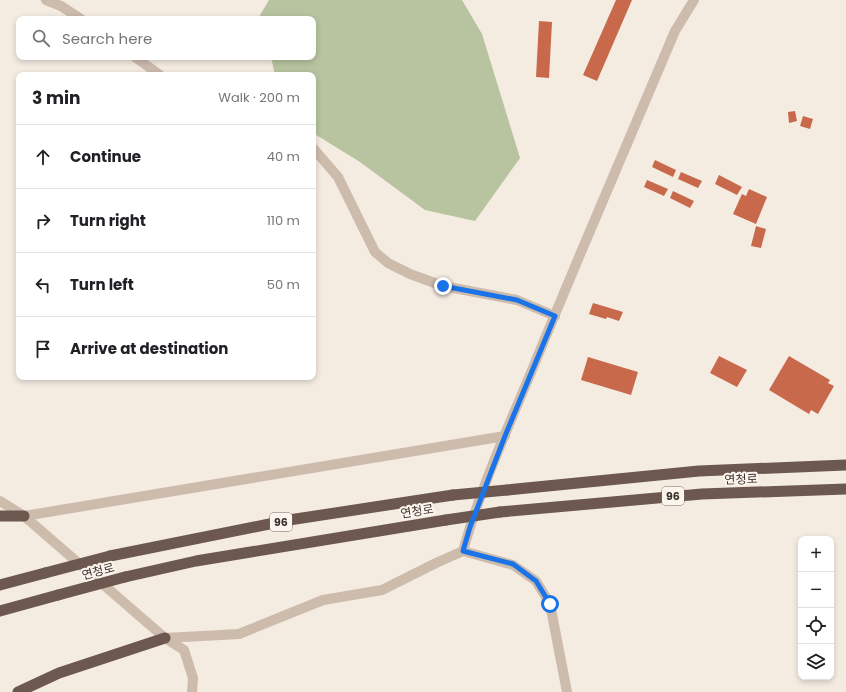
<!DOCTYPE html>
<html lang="en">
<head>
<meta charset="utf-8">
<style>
  body { margin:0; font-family:Poppins,"Noto Sans KR",sans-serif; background:#f6f6f6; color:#202124 }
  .controls { position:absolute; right:12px; bottom:12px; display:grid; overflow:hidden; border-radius:8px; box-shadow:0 2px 6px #0003 }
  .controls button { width:36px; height:36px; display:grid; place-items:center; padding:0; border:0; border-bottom:1px solid #e0e0e0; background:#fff; color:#202124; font:20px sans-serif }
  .stop { position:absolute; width:12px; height:12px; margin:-9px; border:3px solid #1a73e8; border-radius:50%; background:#fff }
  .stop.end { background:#1a73e8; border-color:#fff; box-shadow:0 1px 4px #0008 }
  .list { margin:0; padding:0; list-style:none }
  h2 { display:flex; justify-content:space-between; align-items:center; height:52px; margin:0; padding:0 16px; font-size:17px }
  h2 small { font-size:13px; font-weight:400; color:#757577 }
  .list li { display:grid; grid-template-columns:26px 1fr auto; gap:12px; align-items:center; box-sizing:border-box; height:64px; padding:0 16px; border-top:1px solid #e0e0e0 }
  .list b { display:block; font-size:15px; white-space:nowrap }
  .list em { font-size:13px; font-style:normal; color:#757577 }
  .icon { flex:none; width:22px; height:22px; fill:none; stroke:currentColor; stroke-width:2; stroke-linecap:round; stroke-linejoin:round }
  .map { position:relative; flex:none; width:846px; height:692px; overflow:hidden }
  .search { position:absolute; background:#fff; box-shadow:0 2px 6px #0003; left:16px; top:16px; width:300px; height:44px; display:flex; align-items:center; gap:10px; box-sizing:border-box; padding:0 14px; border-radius:8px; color:#757577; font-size:15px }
  .panel { position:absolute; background:#fff; box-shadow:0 2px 6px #0003; left:16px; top:72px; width:300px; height:308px; border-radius:8px }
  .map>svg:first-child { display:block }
  .green { fill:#b8c4a0 }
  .building { fill:#c8694b }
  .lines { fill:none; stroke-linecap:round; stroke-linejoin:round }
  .minor { stroke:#cdbbac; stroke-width:10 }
  .tertiary { stroke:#cdbbac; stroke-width:10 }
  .trunk { stroke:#6c584f; stroke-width:11 }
  .trunk-bridge { stroke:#6c584f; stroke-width:11 }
  .route { stroke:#1a73e8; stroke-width:5 }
  .labels { text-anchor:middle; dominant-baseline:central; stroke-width:4; stroke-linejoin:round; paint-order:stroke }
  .shield { fill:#fbf5ee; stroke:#756b66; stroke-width:1 }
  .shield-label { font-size:11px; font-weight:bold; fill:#3b302b }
  .street-label { font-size:12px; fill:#3b302b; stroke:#fbf5ee }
</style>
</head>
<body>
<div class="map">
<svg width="846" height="692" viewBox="0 0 846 692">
  <rect width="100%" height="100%" fill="#f4ebe1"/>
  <polygon class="green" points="269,0 462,0 482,34 520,158 475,221 425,210 360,162 313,133 313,75 275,75 271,57 313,57 313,19 261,19 260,15"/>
  <g class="building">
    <polygon points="616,0 632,0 597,81 583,75"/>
    <polygon points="539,21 552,22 549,78 536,77"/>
    <polygon points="795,111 797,121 789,123 788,112"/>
    <polygon points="803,116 813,119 810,129 800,126"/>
    <polygon points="655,160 676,170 673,177 652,167"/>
    <polygon points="681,172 702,181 698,188 678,179"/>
    <polygon points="719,175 742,187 737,195 715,184"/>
    <polygon points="647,180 668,189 664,196 644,187"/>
    <polygon points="749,189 767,197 756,224 733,214 742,194 746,196"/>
    <polygon points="673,191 694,201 690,208 670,198"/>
    <polygon points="756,226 766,229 761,248 751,246"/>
    <polygon points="593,303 623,312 619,321 607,317 606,319 589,314"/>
    <polygon points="719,356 747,370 737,387 710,373"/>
    <polygon points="789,356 830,380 828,383 834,386 818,414 811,410 809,414 769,390"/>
    <polygon points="588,357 638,372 631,395 581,380"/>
  </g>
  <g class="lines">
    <g class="minor">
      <polyline points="46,0 61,6 81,19"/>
      <polyline points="135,57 160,75"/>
      <polyline points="313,148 338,177 375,252 388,263 410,274 443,286 517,300 555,316"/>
      <polyline points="0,501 24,516 165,638"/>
      <polyline points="24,516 505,436"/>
      <polyline points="463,551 513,565 536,581 550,604 567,692"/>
    </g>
    <path class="tertiary" d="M 192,692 L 193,678 L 184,650 L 165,638 L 239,634 L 323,600 L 382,590 L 436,563 L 463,551 C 482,482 514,415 541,348 C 585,242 630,136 675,31 L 694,0"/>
    <g class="trunk">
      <polyline points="507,490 699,471 846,465"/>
      <polyline points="500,512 702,494 846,489"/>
      <polyline points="0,516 24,516"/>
      <polyline points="110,556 289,520 453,495"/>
      <polyline points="125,577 196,561 446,520"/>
      <polyline points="0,585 45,573"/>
      <polyline points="0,611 58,595"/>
      <polyline points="18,692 59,673 165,638"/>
    </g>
    <g class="trunk-bridge">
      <polyline points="453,495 507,490"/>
      <polyline points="446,520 500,512"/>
      <polyline points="45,573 110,556"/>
      <polyline points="58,595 125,577"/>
    </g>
  </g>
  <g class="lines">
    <polyline class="route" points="443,286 517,300 555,316 505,436 470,527 463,551 513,564 536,581 550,604"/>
  </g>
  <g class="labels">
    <g class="shield">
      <rect x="662" y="487" width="22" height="18" rx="3"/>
      <rect x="270" y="513" width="22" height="18" rx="3"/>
    </g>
    <g class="shield-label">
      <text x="673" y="496">96</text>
      <text x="281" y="522">96</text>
    </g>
    <g class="street-label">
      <text transform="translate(741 479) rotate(-2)">연청로</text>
      <text transform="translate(417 511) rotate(-9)">연청로</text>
      <text transform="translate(98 571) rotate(-15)">연청로</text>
    </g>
  </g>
</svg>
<div class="controls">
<button>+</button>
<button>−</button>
<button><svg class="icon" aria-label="locate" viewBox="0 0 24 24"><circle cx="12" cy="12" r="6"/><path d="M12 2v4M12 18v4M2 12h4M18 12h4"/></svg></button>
<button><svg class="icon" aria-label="layers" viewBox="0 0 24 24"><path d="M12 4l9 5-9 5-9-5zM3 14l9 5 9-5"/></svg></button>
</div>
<div class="stop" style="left:550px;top:604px"></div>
<div class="stop end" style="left:443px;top:286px"></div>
<div class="search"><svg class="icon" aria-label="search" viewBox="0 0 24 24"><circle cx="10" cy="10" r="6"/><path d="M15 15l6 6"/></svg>Search here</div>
<section class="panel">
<h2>3 min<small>Walk · 200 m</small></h2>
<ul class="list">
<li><svg class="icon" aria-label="ahead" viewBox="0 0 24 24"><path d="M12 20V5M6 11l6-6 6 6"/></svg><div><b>Continue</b></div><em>40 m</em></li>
<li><svg class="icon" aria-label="right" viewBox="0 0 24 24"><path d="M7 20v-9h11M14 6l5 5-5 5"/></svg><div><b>Turn right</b></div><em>110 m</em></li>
<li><svg class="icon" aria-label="left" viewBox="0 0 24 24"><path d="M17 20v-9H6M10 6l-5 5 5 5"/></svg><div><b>Turn left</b></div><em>50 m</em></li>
<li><svg class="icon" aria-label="arrive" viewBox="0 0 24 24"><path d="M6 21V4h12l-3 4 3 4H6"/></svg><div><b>Arrive at destination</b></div></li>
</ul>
</section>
</div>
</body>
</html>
